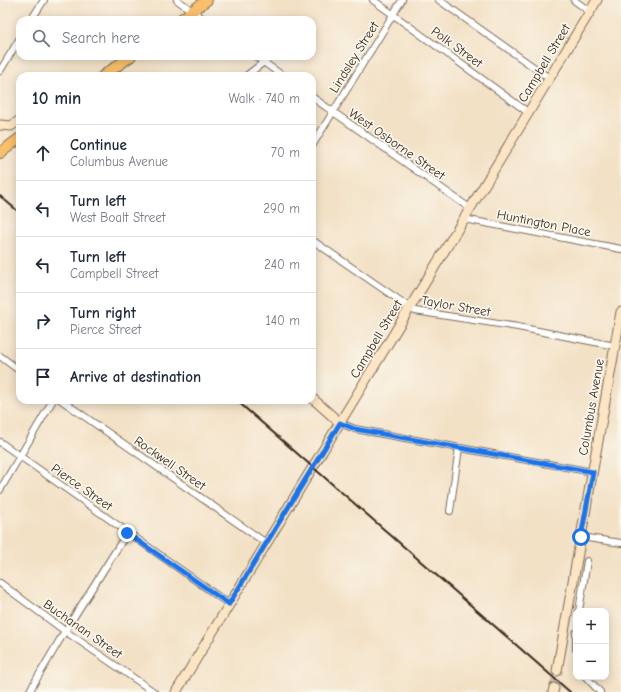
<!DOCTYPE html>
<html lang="en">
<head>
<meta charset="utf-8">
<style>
  body { margin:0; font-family:"Comic Neue",sans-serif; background:#f2f2f3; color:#1f2937 }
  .controls { position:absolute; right:12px; bottom:12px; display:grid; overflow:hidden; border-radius:8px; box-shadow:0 2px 10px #0003 }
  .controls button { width:36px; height:36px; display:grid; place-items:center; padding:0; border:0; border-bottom:1px solid #e0e1e3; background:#fff; color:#1f2937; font:20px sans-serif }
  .stop { position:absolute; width:12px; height:12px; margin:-9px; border:3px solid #1a73e8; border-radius:50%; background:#fff }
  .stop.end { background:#1a73e8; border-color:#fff; box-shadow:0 1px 4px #0008 }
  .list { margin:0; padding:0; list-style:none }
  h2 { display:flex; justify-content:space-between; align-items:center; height:52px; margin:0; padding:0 16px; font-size:17px }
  h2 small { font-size:13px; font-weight:400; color:#747a83 }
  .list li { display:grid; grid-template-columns:26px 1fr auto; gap:12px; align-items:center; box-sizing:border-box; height:56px; padding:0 16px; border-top:1px solid #e0e1e3 }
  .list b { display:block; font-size:15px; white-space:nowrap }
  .list p { margin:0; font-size:13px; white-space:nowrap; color:#747a83 }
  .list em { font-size:13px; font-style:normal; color:#747a83 }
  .icon { flex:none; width:22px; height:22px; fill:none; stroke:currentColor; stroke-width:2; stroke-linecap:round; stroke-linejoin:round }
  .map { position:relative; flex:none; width:621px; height:692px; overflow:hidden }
  .search { position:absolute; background:#fff; box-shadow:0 2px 10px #0003; left:16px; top:16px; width:300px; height:44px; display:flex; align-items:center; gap:10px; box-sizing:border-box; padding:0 14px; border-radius:12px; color:#747a83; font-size:15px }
  .panel { position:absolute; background:#fff; box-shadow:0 2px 10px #0003; left:16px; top:72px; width:300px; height:332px; border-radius:12px }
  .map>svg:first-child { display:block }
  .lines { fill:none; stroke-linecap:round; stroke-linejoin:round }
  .secondary-tunnel { stroke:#cebca4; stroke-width:9; stroke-dasharray:9 4.5; stroke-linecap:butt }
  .street-casing { stroke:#7b6a59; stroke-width:8 }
  .secondary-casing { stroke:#7b6a59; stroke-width:11 }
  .primary-casing { stroke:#7b6a59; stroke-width:12 }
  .street { stroke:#fff; stroke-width:6 }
  .secondary { stroke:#fce5c4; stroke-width:9 }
  .primary { stroke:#f8bf6c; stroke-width:10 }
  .rail { stroke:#3b2a1e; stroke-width:2 }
  .route { stroke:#1a73e8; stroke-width:5 }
  .labels { text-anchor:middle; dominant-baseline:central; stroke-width:3.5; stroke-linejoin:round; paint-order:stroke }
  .street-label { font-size:13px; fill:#3b2a1e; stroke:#fbf7ec }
</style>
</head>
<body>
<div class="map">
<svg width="621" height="692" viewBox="0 0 621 692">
  <rect width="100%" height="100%" fill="#fbf7ec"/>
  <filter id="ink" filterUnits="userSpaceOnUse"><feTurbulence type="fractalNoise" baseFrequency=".025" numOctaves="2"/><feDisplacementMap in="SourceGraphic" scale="8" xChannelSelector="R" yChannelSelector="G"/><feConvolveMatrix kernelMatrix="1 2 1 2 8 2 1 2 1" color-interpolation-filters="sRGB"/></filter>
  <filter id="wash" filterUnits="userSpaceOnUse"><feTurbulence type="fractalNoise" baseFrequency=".012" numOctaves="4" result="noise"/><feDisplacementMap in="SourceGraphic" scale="16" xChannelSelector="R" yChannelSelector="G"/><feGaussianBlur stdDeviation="0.9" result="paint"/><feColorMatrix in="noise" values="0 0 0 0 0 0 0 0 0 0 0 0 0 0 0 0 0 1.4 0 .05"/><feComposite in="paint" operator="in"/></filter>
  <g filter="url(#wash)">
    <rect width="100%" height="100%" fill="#f3e1c6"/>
  </g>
  <g filter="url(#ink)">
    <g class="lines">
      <polyline class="secondary-tunnel" points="554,688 557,671"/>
      <g class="street-casing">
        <g id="street">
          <polyline points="177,0 205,20"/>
          <polyline points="373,0 529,113"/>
          <polyline points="439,0 549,78"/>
          <polyline points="574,0 590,12"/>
          <polyline points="31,20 44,0"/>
          <polyline points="255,56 283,76"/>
          <polyline points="0,71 20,38"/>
          <polyline points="246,76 264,62"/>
          <polyline points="312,97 471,209"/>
          <polyline points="312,146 402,0"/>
          <polyline points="464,219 621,249"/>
          <polyline points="312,240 415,311 518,327 615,346"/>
          <polyline points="0,356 20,371"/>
          <polyline points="61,400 266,543"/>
          <polyline points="340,423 355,429 593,472"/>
          <polyline points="0,442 229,604"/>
          <polyline points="0,490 53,400"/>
          <polyline points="450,511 459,448"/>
          <polyline points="581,537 621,543"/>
          <polyline points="0,583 65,631 154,692"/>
          <polyline points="579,611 587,561"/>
          <polyline points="576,633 576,649"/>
          <polyline points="586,677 600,692"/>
          <polyline points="29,692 65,631 127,533"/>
        </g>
      </g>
      <g class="secondary-casing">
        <g id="secondary">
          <polyline points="0,125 11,126 20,120"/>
          <polyline points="312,398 340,423"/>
          <polyline points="557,671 621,312"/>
          <polyline points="176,692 597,0"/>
          <polyline points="553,692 554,688"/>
        </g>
      </g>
      <g class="primary-casing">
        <g id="primary">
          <polyline points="180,20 207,0"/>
          <polyline points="103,76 131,56"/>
          <polyline points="0,153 20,138"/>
        </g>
      </g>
      <use href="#street" class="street"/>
      <use href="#secondary" class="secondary"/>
      <use href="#primary" class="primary"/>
      <g class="rail">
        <polyline points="0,196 20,213"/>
        <polyline points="236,400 570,692"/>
      </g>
    </g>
  </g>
  <g class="lines" filter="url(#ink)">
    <polyline class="route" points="127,533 229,604 340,423 355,429 593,472 581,537"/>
  </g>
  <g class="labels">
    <g class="street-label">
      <text transform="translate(457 47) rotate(36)">Polk Street</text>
      <text transform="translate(354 57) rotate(-58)">Lindsley Street</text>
      <text transform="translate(544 63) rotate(-59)">Campbell Street</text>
      <text transform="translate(397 144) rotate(35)">West Osborne Street</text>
      <text transform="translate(544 223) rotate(11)">Huntington Place</text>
      <text transform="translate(456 306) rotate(10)">Taylor Street</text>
      <text transform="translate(376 339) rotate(-59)">Campbell Street</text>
      <text transform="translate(591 407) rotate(-80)">Columbus Avenue</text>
      <text transform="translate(170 463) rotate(35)">Rockwell Street</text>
      <text transform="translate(82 487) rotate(35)">Pierce Street</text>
      <text transform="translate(83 629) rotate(35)">Buchanan Street</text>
    </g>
  </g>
</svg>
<div class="controls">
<button>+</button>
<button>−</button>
</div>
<div class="stop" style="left:581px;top:537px"></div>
<div class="stop end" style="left:127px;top:533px"></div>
<div class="search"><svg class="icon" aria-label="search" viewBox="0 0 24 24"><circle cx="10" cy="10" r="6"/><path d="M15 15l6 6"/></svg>Search here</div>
<section class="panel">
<h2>10 min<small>Walk · 740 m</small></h2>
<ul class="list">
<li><svg class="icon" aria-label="ahead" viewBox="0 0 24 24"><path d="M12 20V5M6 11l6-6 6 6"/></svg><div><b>Continue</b><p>Columbus Avenue</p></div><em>70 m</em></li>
<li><svg class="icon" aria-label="left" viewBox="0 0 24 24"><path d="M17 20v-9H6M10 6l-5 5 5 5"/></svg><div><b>Turn left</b><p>West Boalt Street</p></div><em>290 m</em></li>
<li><svg class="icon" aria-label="left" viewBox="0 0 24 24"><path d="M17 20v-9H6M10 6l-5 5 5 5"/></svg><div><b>Turn left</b><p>Campbell Street</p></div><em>240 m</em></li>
<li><svg class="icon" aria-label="right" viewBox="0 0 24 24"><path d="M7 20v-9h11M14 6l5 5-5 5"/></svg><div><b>Turn right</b><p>Pierce Street</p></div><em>140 m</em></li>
<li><svg class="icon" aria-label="arrive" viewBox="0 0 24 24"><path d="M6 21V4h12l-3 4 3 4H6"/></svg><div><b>Arrive at destination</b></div></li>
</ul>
</section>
</div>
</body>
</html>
